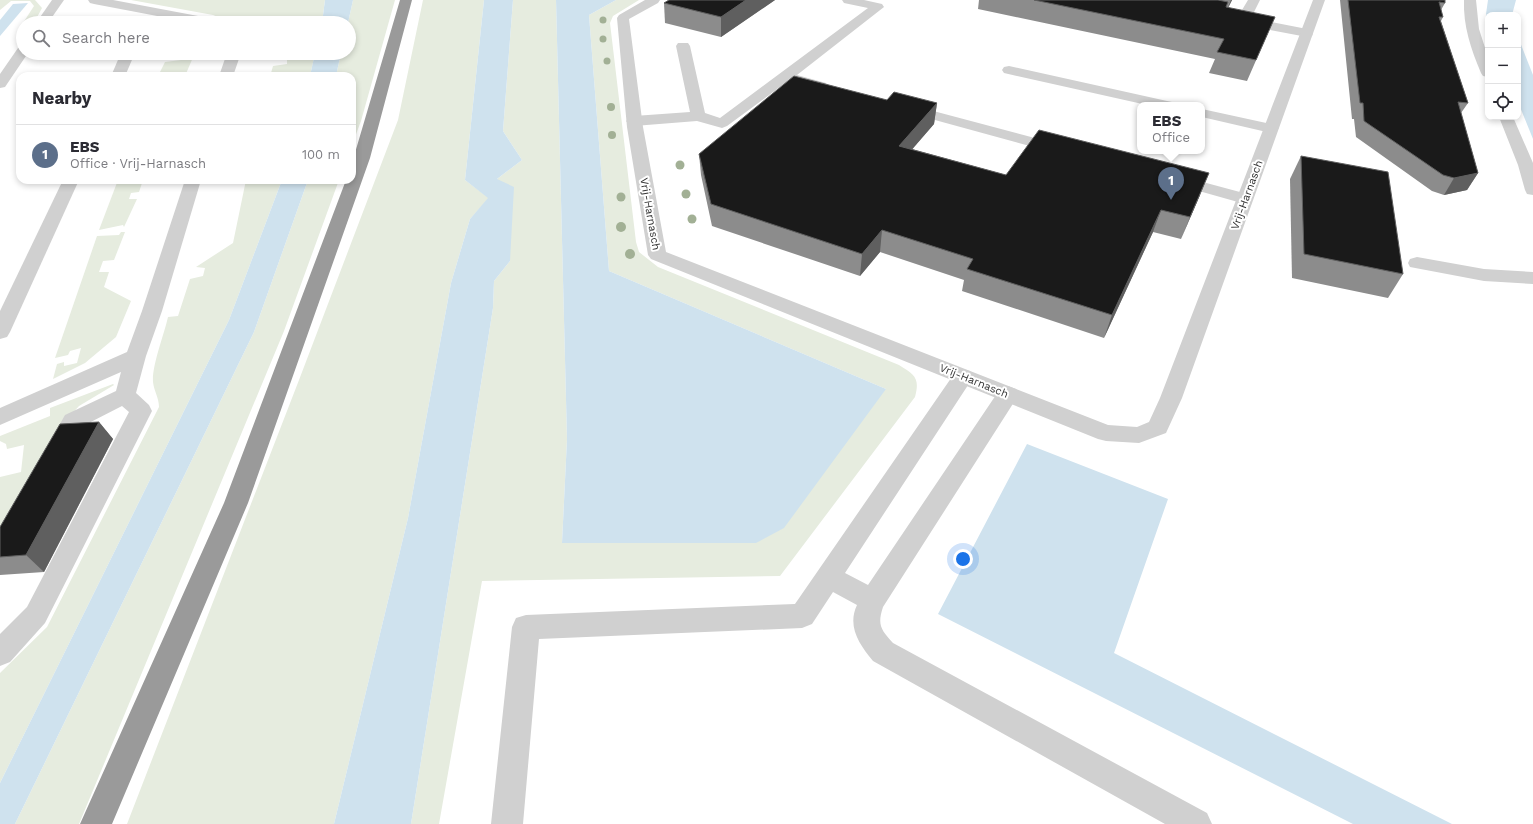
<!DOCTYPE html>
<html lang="en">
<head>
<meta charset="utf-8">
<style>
  body { margin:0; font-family:"Work Sans",sans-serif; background:#f7f7f7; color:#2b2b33 }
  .controls { position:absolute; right:12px; top:12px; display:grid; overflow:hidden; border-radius:8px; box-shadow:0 2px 6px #0003 }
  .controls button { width:36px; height:36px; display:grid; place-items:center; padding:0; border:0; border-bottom:1px solid #e1e1e2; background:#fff; color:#2b2b33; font:20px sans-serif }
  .you { position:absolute; left:963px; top:559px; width:14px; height:14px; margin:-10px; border:3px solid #fff; border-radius:50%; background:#1a73e8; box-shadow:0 0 0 6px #1a73e833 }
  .badge { display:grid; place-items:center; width:26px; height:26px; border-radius:50%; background:#e63946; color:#fff; font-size:13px; font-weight:700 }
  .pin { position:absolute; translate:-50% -33px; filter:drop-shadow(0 1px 2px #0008) }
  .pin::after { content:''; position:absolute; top:21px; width:14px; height:12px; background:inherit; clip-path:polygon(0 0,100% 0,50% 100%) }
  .popup { position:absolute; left:1137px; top:102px; width:68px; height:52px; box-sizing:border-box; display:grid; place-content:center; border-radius:8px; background:#fff; filter:drop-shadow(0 1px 3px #0005); font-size:13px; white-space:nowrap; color:#7c7c81 }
  .popup b { font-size:15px; color:#2b2b33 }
  .popup::after { content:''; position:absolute; left:50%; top:100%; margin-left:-8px; border:8px solid transparent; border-top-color:#fff }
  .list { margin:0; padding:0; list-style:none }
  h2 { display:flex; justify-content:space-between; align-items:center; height:52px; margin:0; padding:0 16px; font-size:17px }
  h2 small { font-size:13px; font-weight:400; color:#7c7c81 }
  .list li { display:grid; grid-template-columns:26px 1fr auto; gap:12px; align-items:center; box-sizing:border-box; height:60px; padding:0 16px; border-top:1px solid #e1e1e2 }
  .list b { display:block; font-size:15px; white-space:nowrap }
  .list p { margin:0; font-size:13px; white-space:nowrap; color:#7c7c81 }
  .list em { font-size:13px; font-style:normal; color:#7c7c81 }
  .icon { flex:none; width:22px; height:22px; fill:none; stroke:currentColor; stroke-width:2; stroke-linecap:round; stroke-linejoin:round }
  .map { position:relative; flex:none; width:1533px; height:824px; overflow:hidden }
  .search { position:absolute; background:#fff; box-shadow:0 2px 6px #0003; left:16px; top:16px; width:340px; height:44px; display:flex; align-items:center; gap:10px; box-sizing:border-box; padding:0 14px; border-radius:22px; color:#7c7c81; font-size:15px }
  .panel { position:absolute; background:#fff; box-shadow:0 2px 6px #0003; left:16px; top:72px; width:340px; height:112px; border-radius:12px }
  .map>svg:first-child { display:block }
  .green { fill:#e6ecdf }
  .water { fill:#cfe2ee }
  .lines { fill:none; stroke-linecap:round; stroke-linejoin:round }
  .service { fill:#d0d0d0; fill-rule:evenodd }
  .minor { fill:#d0d0d0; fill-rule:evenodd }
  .motorway { fill:#9a9a9a; fill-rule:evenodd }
  .tree { fill:#a2b095 }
  .wall { fill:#8c8c8c }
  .shaded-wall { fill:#5f5f5f }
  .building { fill:#1a1a1a; stroke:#5f5f5f }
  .labels { text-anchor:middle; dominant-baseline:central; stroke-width:4; stroke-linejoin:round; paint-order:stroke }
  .street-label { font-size:11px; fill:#333; stroke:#fff }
</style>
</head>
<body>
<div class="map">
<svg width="1533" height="824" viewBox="0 0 1533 824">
  <rect width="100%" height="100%" fill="#fff"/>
  <g class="green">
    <polygon points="0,0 35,0 42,8 34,23 23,23 34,6 30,1 11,1 0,10"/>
    <polygon points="131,0 325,0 322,23 233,23 213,15"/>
    <polygon points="353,0 395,0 361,121 352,145 352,76 336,76 341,53 349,53 348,23"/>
    <polygon points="423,0 484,0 465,180 489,198 470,219 451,283 408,518 334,824 127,824 299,380 398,120"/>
    <path d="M 513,0 L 556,0 L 567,439 L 562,543 L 886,389 L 609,271 L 589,15 L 616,0 L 639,0 L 613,16 L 610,23 L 636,242 L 639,252 L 658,267 L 899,365 C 915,375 920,378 915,397 L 780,576 L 482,581 L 439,824 L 411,824 L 493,308 L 494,281 L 510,261 L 497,179 L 522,160 L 503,131 Z"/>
    <polygon points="167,53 208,53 194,55 185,76 158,76 165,62 181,60 182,57 165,58"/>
    <polygon points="275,53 315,53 310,76 281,76 282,72 271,73 273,66 287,64 287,59 274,60"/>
    <polygon points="118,180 143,180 139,192 131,193 129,199 137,199 124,227 123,225 99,230"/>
    <path d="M 246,180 L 282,180 L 229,320 L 0,783 L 0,673 L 47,627 L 159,407 C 159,398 154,391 153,382 C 152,365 164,335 168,317 L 178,316 L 190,279 L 203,276 L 205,268 L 196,267 L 233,243 Z"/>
    <polygon points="308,180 339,180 284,331 79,824 15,824 254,332"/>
    <polygon points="121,232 125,232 114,260 103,261 99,272 109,272 104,287 131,301 116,337 85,363 53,379 57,364 64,362 64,366 77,363 81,348 70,351 68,355 55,358 97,236 119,235"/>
    <polygon points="113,384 114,385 79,406 61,426 0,528 0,477 21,472 24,445 7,449 6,444 0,441 0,436 50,416 50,408"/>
  </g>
  <g class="water">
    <polygon points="325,0 353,0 348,23 322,23"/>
    <polygon points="484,0 513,0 503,131 522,160 497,179 514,187 510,261 494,281 493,308 411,824 334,824 408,518 451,283 470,219 488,198 465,180"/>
    <polygon points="556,0 616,0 589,15 609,271 886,389 784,528 756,543 562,543 567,439"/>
    <polygon points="1488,0 1516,0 1512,15 1488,15 1488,29 1486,14"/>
    <polygon points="28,3 0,36 0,20 13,4"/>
    <polygon points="1518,37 1533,75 1533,139 1518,102"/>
    <polygon points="315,53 341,53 336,76 310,76"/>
    <polygon points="282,180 308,180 254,332 15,824 0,824 0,783 229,320"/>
    <polygon points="1027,444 1168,499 1114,653 1452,824 1353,824 938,614"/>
  </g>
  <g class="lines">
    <g class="service">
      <polygon points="52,0 64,0 48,23 36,23"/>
      <polygon points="88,0 113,0 214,19 218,20 220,23 194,23 94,4 90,3"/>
      <polygon points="842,0 864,0 882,4 884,7 797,75 826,83 828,86 826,89 821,90 788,81 727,126 722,128 697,121 634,126 629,124 626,121 629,118 634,116 690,112 676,46 678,43 688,43 690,46 705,113 720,118 868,8 844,3"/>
      <polygon points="1248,0 1260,0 1251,18 1307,29 1312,30 1313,33 1312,36 1307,37 1239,24 1236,20"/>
      <polygon points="23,47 23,53 28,53 5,87 0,88 0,74 18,48"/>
      <polygon points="121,53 135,53 125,76 111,76"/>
      <polygon points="227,53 241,53 233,76 219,76"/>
      <polygon points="1009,66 1167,101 1172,102 1174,105 1147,105 1004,73 1002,70 1004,67"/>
      <polygon points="907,104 1065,146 1067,149 1065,152 1059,154 902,111 900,108 902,105"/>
      <polygon points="1202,109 1276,125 1279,128 1276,131 1271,133 1202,117"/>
      <polygon points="1173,174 1251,195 1253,199 1251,203 1245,204 1167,182 1165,179 1167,176"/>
      <polygon points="63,180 79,180 10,332 7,337 0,339 0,311"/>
      <polygon points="185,180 201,180 162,311 146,356 136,393 149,405 152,411 45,623 10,662 0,666 0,634 27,607 129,412 122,406 81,427 65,455 57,458 49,455 46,449 65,415 116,391 121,372 0,425 0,408 127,352 142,311"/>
      <polygon points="1417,257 1484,269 1533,272 1533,284 1484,281 1410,267 1408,263 1410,259"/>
      <path d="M 963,369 L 970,371 L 974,376 L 845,573 L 868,585 L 1000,389 L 1008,386 L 1016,389 L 1019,394 L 1016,399 L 883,607 C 877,625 881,630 893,643 L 1207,813 L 1212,824 L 1165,824 L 873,661 C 859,644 847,626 857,605 L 833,592 L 812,624 L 802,628 L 539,639 L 523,824 L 491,824 L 512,627 L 516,618 L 526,615 L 795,604 L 956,371 Z"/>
    </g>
    <g class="minor">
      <polygon points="645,0 660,0 658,3 629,19 643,127 666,252 1108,425 1137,427 1149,422 1160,398 1313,0 1325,0 1182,398 1166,433 1139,443 1106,441 1098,439 651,259 648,255 627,127 617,18 619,15"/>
      <path d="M 1464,0 L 1476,0 L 1479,29 L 1488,57 L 1488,77 L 1483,76 L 1481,73 C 1471,49 1463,26 1464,0 Z"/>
      <polygon points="1499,117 1513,117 1533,163 1533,195 1527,194 1525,190 1518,165"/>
    </g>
    <polygon class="motorway" points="400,0 412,0 370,158 248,503 112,824 80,824 224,503 346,180 352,180 352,163"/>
  </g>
  <g class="tree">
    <circle cx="603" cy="20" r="3.5"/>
    <circle cx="603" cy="39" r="3.5"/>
    <circle cx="607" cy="61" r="3.5"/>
    <circle cx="611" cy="107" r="4"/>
    <circle cx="612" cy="135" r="4"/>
    <circle cx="680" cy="165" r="4.5"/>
    <circle cx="686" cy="194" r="4.5"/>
    <circle cx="621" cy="197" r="4.5"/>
    <circle cx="692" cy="219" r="4.5"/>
    <circle cx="621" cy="227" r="5"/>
    <circle cx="630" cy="254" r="5"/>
  </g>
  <g class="wall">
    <polygon points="775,0 721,37 665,23 664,3"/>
    <polygon points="979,0 1232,0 1228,8 1275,17 1247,81 1209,73 1215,59 978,9"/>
    <polygon points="1340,0 1445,0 1445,3 1441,10 1443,17 1441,21 1468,103 1461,113 1478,173 1467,190 1444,195 1432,191 1356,137 1354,119 1352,119"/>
    <polygon points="887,100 937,103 934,124 912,149 1006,175 1200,195 1181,239 1153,232 1104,338 962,291 964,280 880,252 860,276 712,226 701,175 699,154"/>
    <polygon points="1301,156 1403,274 1388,298 1292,278 1290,179"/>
    <polygon points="99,422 113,439 44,572 0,575 0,527"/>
  </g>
  <g class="shaded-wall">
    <polygon points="746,0 775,0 721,37 721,17"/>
    <polygon points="1231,0 1232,0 1226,12"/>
    <polygon points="937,103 934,124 897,167 899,146"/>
    <polygon points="1209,173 1200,195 1181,239 1190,217"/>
    <polygon points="1478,173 1467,190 1444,195 1454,178"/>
    <polygon points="1161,210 1153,232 1104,338 1112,315"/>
    <polygon points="882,230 880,252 860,276 862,254"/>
    <polygon points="99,422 113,439 44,572 26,555"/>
  </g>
  <g class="building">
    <polygon points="669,0 746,0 721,17 664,3"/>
    <polygon points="1034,0 1218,0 1228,2 1226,7 1275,17 1256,60 1217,52 1224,39"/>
    <polygon points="1348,0 1445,0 1445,3 1439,2 1443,17 1439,17 1468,103 1458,102 1478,173 1454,178 1443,175 1364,121 1363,103 1360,103"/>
    <polygon points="794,76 887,100 894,92 937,103 899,146 1006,175 1039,130 1209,173 1190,217 1161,210 1112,315 967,269 973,259 882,230 862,254 711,204 699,154"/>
    <polygon points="1301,156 1388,172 1403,274 1304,254"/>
    <polygon points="99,422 26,555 0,557 0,527 60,424"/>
  </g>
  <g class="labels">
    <g class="street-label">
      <text transform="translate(1247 195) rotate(-70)">Vrij-Harnasch</text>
      <text transform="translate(650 214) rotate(80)">Vrij-Harnasch</text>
      <text transform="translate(974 381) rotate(22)">Vrij-Harnasch</text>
    </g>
  </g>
</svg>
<div class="controls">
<button>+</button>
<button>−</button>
<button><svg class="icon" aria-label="locate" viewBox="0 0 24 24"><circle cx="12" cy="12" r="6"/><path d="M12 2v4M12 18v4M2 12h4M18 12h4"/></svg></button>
</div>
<div class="you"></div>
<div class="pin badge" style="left:1171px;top:200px;background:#5c6f8a">1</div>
<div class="popup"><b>EBS</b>Office</div>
<div class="search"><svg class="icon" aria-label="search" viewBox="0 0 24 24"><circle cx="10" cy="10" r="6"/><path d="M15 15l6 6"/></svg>Search here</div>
<section class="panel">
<h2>Nearby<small></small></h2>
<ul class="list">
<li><span class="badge" style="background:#5c6f8a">1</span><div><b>EBS</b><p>Office · Vrij-Harnasch</p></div><em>100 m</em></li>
</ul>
</section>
</div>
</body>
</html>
